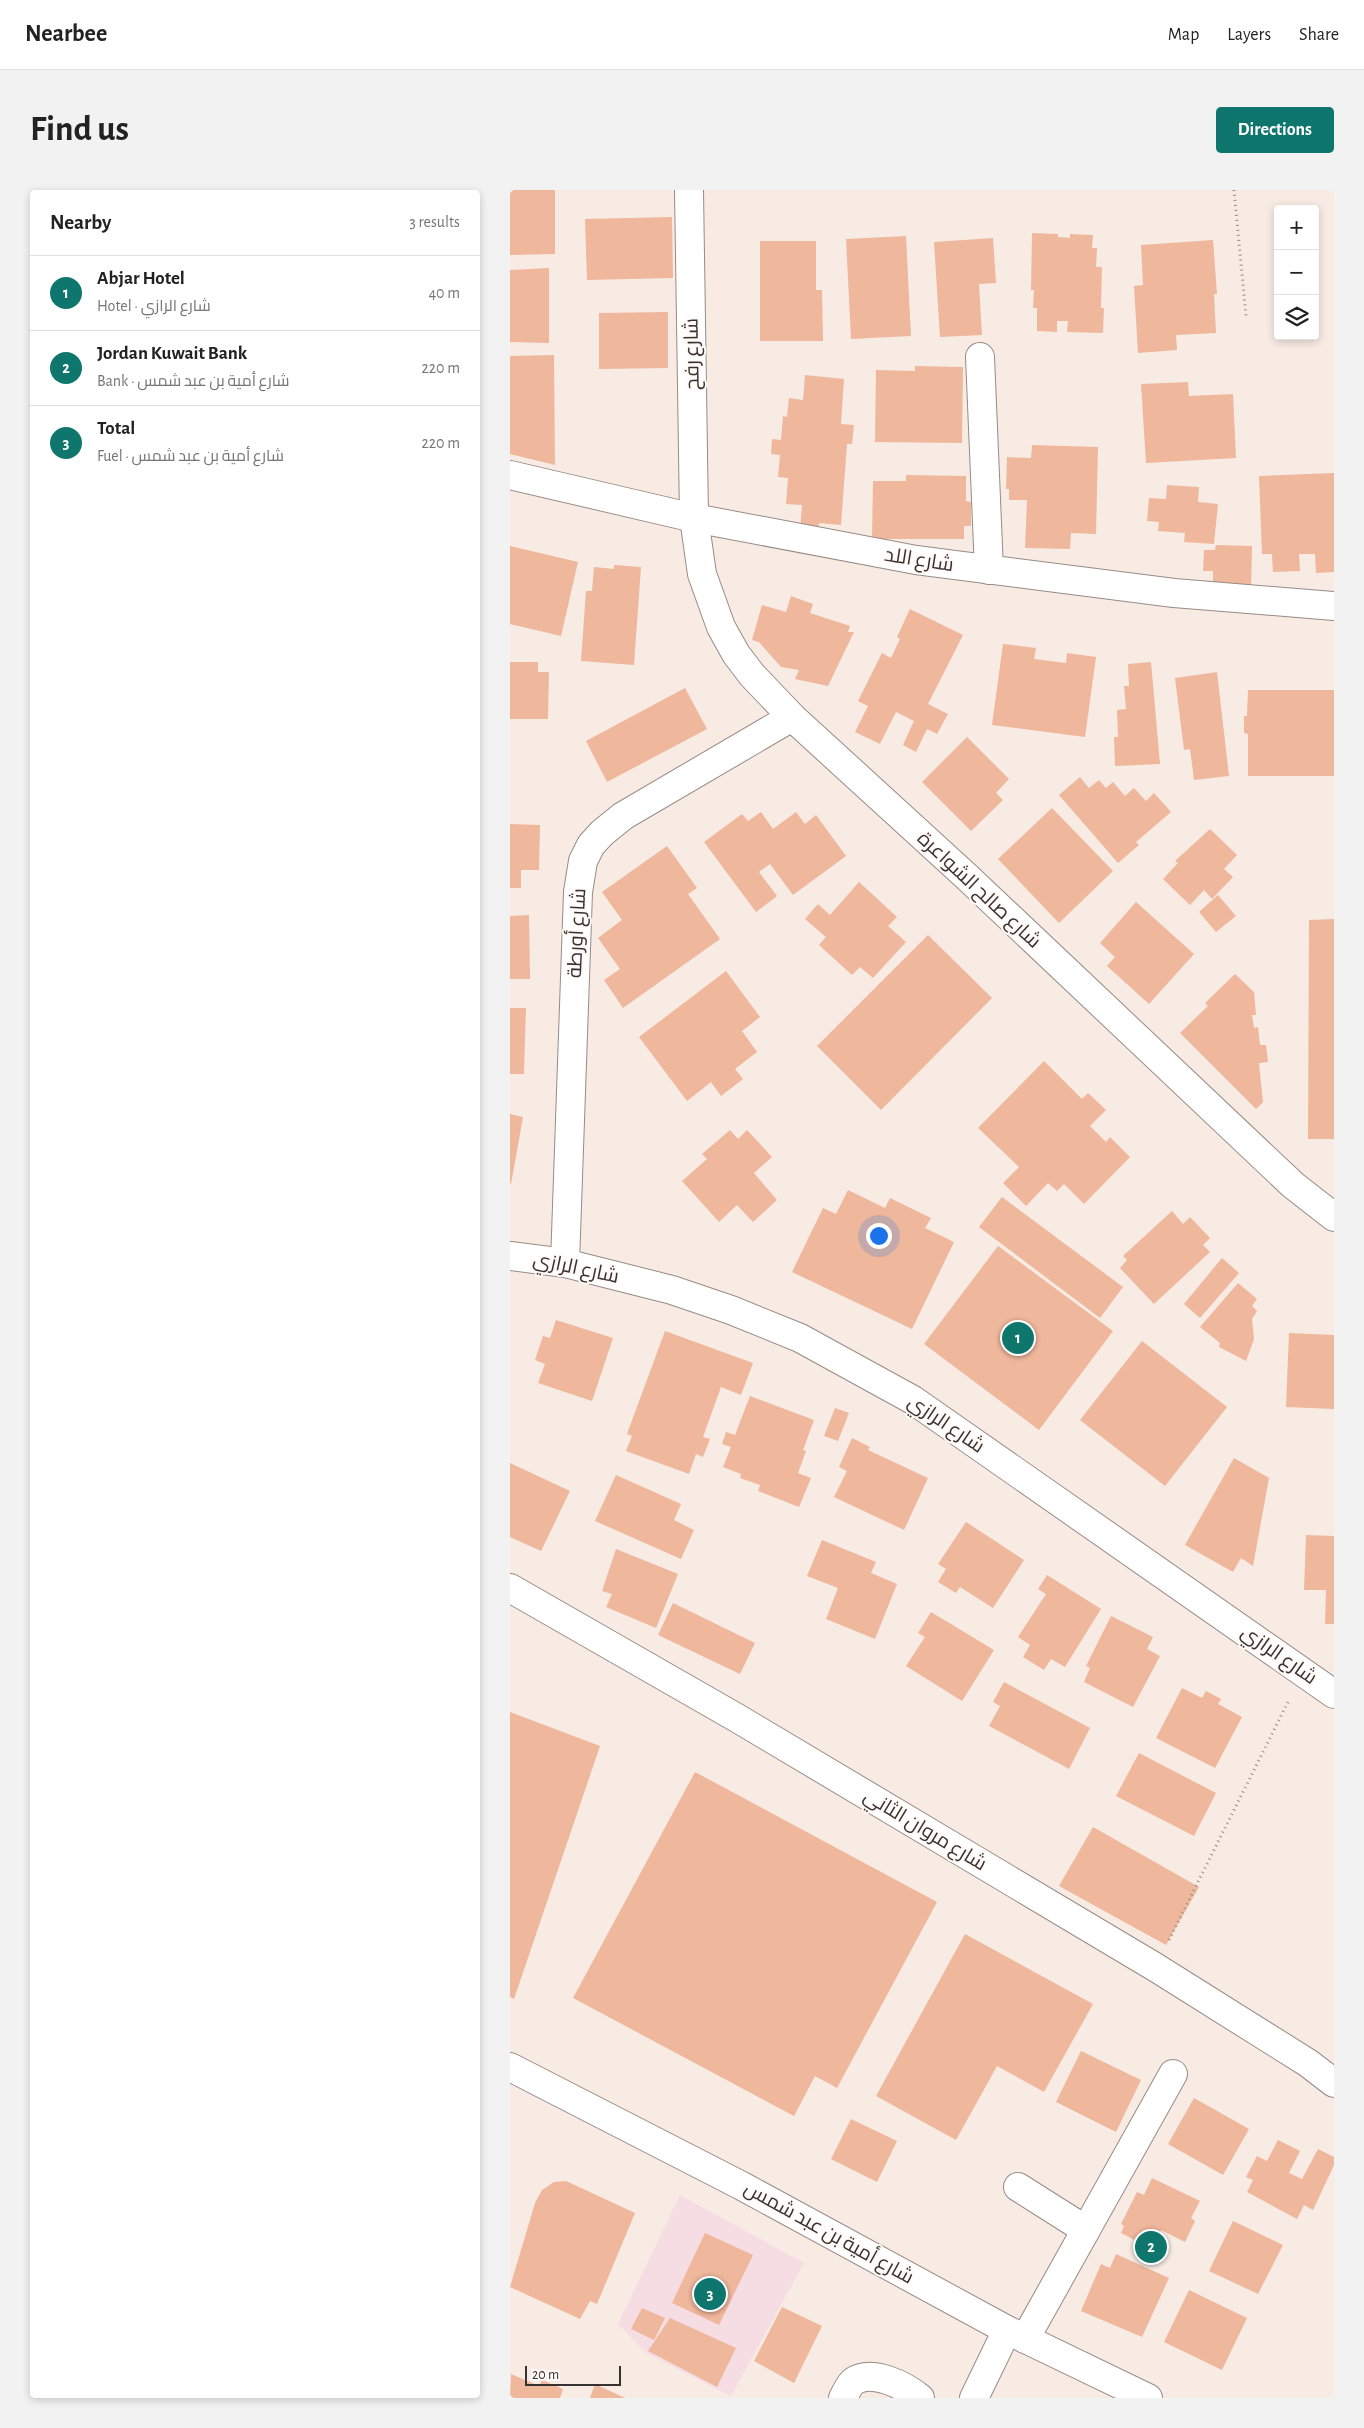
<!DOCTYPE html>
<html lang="en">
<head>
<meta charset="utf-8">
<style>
  body { margin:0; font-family:"Alegreya Sans",Cairo,sans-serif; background:#f2f2f2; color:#222 }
  .controls { position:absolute; right:15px; top:15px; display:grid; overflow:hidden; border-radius:5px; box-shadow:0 2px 8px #0003 }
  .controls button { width:45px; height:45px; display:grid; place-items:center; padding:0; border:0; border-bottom:1px solid #e0e0e0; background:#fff; color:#222; font:25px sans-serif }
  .scale { position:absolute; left:15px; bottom:12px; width:96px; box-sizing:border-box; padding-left:5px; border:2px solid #37322f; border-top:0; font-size:14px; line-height:18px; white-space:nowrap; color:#37322f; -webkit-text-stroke:4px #fffaf7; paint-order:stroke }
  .you { position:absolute; left:368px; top:1045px; width:18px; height:18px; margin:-12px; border:4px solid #fff; border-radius:50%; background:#1a73e8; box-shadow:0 0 0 8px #1a73e833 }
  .badge { display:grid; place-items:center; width:32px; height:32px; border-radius:50%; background:#0f766e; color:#fff; font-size:16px; font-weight:700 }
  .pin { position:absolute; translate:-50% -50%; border:2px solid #fff; box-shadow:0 1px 5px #0006 }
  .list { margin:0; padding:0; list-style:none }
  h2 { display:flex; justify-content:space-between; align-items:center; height:65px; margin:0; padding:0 20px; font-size:21px }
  h2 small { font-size:16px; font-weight:400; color:#767676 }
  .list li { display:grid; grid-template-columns:32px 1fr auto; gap:15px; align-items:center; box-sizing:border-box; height:75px; padding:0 20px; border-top:1px solid #e0e0e0 }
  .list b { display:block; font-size:19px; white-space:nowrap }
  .list p { margin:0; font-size:16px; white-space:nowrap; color:#767676 }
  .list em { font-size:16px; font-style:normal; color:#767676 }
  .icon { flex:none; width:28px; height:28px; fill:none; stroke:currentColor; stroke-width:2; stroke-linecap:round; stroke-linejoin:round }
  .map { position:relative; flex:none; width:824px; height:2208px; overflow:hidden; border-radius:5px }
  header { display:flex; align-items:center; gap:30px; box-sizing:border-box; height:70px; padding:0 25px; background:#fff; border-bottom:1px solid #e0e0e0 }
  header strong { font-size:24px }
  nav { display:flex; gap:28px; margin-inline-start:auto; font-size:18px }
  .intro { display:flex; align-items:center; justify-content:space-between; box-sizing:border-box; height:120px; padding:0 30px }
  h1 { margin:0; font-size:35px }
  .button { padding:12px 22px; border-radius:5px; background:#0f766e; color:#fff; font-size:18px; font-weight:700 }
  main { display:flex; gap:30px; padding:0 30px }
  aside { flex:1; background:#fff; border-radius:5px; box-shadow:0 2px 8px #0003 }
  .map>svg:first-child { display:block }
  .commercial { fill:#f6dce3 }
  .building { fill:#efb79c }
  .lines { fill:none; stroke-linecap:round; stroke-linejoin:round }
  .minor-casing { stroke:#978b85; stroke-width:30 }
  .major-casing { stroke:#978b85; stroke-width:30 }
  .path { stroke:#958c87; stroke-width:3; stroke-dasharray:1 4; stroke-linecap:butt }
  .minor { stroke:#fff; stroke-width:28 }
  .major { stroke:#fff; stroke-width:28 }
  .labels { text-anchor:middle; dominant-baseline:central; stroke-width:4; stroke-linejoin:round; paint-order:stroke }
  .street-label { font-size:20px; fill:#37322f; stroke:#fffaf7 }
</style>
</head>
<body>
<header>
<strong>Nearbee</strong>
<nav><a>Map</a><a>Layers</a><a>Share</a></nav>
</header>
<div class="intro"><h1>Find us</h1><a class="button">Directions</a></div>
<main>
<aside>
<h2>Nearby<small>3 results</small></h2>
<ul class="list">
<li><span class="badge">1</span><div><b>Abjar Hotel</b><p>Hotel · شارع الرازي</p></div><em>40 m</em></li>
<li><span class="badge">2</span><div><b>Jordan Kuwait Bank</b><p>Bank · شارع أمية بن عبد شمس</p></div><em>220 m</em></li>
<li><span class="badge">3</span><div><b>Total</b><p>Fuel · شارع أمية بن عبد شمس</p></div><em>220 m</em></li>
</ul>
</aside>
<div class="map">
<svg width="824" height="2208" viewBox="0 0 824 2208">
  <rect width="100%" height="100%" fill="#f8ebe4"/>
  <polygon class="commercial" points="170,2005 294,2073 221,2206 136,2163 108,2134"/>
  <g class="building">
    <polygon points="0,0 45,0 45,64 0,65"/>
    <polygon points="162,27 163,88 77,90 75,29"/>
    <polygon points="522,43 548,44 548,47 560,48 560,44 583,45 582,58 587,58 586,77 592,77 591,118 594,118 593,143 557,142 558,131 547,131 547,142 527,141 527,118 523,118 524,100 521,100"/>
    <polygon points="396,46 401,146 341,149 336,49"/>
    <polygon points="483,48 486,93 469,94 472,145 430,147 424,52"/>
    <polygon points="703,50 707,104 704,104 706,143 666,145 667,160 628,163 624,96 633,95 631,55"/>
    <polygon points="250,51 306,51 306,100 312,100 313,151 250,151"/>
    <polygon points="39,78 39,153 0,152 0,80"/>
    <polygon points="158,122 158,178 89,179 89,123"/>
    <polygon points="44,165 45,275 0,264 0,166"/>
    <polygon points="405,176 453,177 452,253 365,252 366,180 405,181"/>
    <polygon points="295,185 334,189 331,234 344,235 342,254 337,254 331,335 309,333 308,341 290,340 292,315 276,314 278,288 268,287 270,265 261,264 262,249 271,250 273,226 277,227 279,208 293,210"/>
    <polygon points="678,192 679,206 723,204 726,268 636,273 631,194"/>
    <polygon points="522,255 588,257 586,344 561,343 560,359 515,358 517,310 499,310 499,299 496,299 497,267 521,268"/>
    <polygon points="824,283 824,382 806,383 805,364 789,364 790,381 763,382 762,364 752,364 749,286"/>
    <polygon points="396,285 456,286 456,311 461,312 461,336 454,336 454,349 362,349 363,291 396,291"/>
    <polygon points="657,295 689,297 688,312 708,314 704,354 674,352 675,343 648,341 649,332 637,331 639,308 656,309"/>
    <polygon points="706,355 742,356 741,402 703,401 703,381 693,381 694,360 705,360"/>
    <polygon points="0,356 68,372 51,446 0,434"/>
    <polygon points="104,375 131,377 124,475 71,471 76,401 82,401 84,377 104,379"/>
    <polygon points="281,406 303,414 300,423 340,436 338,442 344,442 318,496 285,489 289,480 271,477 249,452 242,450 252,415 276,422"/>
    <polygon points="400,419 453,445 418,514 438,524 427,544 417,539 406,562 393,555 404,531 386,522 370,554 345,542 358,516 348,511 372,463 381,468 390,449 387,447"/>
    <polygon points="493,454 526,458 524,469 556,473 557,463 586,467 575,547 482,535"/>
    <polygon points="0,472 28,472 28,482 39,482 38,529 0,529"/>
    <polygon points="641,472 650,574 605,576 604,547 608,547 607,520 616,519 614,496 619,496 618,474"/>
    <polygon points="707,482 719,586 684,590 680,559 674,560 665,488"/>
    <polygon points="175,498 197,539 97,592 76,551"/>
    <polygon points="738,500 824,500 824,586 738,586 738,544 734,543 734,526 737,526"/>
    <polygon points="457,547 499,589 486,603 493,610 461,641 412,592"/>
    <polygon points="570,587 579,598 589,590 596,598 603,592 615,606 624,598 636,611 644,603 661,622 626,652 629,655 608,673 549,605"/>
    <polygon points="542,618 603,681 549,733 488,669"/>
    <polygon points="251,622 263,639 286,622 295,634 306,625 336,666 283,705 260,674 249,682 267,706 246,722 194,652 232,624 238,631"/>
    <polygon points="0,634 30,635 29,680 11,680 11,698 0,698"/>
    <polygon points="700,639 727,665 714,679 723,687 702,709 694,700 680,715 653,689 668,673 665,671"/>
    <polygon points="157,656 187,698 178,704 210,749 113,818 94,790 110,779 88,748 112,730 92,702"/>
    <polygon points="349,692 387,727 378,736 396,752 363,788 350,777 342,785 309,755 316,747 295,729 308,714 320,725"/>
    <polygon points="708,705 726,726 706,742 689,722"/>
    <polygon points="626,712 684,764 639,814 597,776 605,767 590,753"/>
    <polygon points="19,725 20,789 0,789 0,726"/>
    <polygon points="824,729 824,949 798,949 799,730"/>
    <polygon points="418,745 482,808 371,920 307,856"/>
    <polygon points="216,781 250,827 232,841 247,862 225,879 233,889 211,906 201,892 177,911 129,847"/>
    <polygon points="725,784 744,802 746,825 742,825 744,838 748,837 750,855 756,855 758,872 749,873 753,912 746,919 670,843 698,816 695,813"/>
    <polygon points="0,818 16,818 14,884 0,884"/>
    <polygon points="534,871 572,909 578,903 596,920 580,936 596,952 600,947 620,967 574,1014 554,994 547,1001 538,993 516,1016 493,993 509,977 468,938"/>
    <polygon points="0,924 13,927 1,994 0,993"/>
    <polygon points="220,940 228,949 237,940 262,967 244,983 267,1010 243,1032 227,1015 209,1032 172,991 197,969 192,964"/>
    <polygon points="338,1000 375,1018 380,1008 421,1028 415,1038 444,1052 402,1139 282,1082 313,1018 326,1024"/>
    <polygon points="492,1007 613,1097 590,1128 469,1037"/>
    <polygon points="662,1021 673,1034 680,1027 700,1048 693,1055 700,1062 644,1114 610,1078 617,1070 613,1066"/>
    <polygon points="488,1056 603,1141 529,1240 414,1154"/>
    <polygon points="712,1068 729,1083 690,1128 674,1114"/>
    <polygon points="728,1093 747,1109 742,1116 747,1121 742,1129 744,1149 736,1171 709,1157 710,1153 690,1137"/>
    <polygon points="46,1130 103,1148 82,1211 28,1193 35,1174 25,1170 33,1146 40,1148"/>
    <polygon points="155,1141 243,1173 231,1205 211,1197 193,1247 200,1249 193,1267 186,1264 179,1284 116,1261 122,1246 117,1244"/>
    <polygon points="779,1143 824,1145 824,1219 776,1217"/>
    <polygon points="632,1151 717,1217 655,1296 570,1230"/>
    <polygon points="240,1206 304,1230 293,1260 296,1261 288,1283 301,1288 289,1317 248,1301 250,1295 230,1288 231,1284 213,1277 221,1257 212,1254 216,1242 225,1245"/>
    <polygon points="325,1218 339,1223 328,1251 314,1246"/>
    <polygon points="342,1248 360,1257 358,1260 418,1288 394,1340 324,1307 337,1281 329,1277"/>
    <polygon points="724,1268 759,1288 743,1376 731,1368 723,1382 675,1355"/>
    <polygon points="0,1273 60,1301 31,1361 0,1347"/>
    <polygon points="106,1285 171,1314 164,1330 184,1340 171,1369 85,1331"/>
    <polygon points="456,1332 514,1370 483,1418 450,1397 446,1403 428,1392 436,1379 428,1374"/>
    <polygon points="796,1345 824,1346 824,1434 815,1434 816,1400 794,1400"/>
    <polygon points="312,1350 366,1372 361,1383 387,1394 365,1449 316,1429 328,1398 297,1386"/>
    <polygon points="106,1359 168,1384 146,1438 96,1417 102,1404 92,1401"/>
    <polygon points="537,1385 591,1419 555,1477 541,1469 534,1480 513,1467 520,1455 508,1447 536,1404 528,1399"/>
    <polygon points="163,1413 245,1453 230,1484 148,1445"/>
    <polygon points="421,1422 484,1460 452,1511 396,1476 415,1447 408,1443"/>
    <polygon points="601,1426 643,1447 637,1459 650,1466 623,1517 574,1492 580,1478 576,1476"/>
    <polygon points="494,1492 580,1538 559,1579 479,1536 490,1516 483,1512"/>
    <polygon points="672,1498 692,1508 696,1501 711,1509 708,1514 732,1527 705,1578 646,1548"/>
    <polygon points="0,1522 90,1556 4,1809 0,1807"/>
    <polygon points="629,1563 706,1603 684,1646 606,1606"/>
    <polygon points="185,1582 427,1712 327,1898 305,1886 284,1926 63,1808"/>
    <polygon points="583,1637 689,1697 656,1755 549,1696"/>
    <polygon points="455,1744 583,1814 534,1902 487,1876 446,1950 366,1906"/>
    <polygon points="571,1861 631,1890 606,1942 546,1912"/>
    <polygon points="684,1908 739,1939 713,1985 658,1954"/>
    <polygon points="341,1929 387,1951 367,1992 321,1969"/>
    <polygon points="768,1950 790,1961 779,1983 792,1989 808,1959 824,1967 824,1975 803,2020 794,2015 787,2029 737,2002 743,1990 736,1987 747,1966 757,1971"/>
    <polygon points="642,1988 690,2011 681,2028 685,2031 675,2052 651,2040 642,2059 611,2043 614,2036 611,2034 627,2002 634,2005"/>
    <polygon points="56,1991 125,2023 87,2114 80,2111 70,2129 0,2097 25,2013 32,2000 44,1992"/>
    <polygon points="723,2031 773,2055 748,2104 699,2081"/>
    <polygon points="195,2043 243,2065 209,2135 162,2113"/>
    <polygon points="606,2064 659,2088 632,2147 571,2121 591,2074 600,2078"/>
    <polygon points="679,2100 737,2128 712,2180 654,2152"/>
    <polygon points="272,2117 312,2136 284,2193 244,2171"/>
    <polygon points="132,2118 155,2128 144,2150 121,2139"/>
    <polygon points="160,2128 226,2158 207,2197 138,2161"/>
    <polygon points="1,2184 29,2196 32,2190 53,2199 50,2208 0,2208"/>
    <polygon points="85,2194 115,2208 80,2208"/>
  </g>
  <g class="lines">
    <g class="minor-casing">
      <g id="minor">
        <polyline points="179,0 184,328 192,384 211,437 226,464 242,485 282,527 456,686 783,995 824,1027"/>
        <polyline points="470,167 479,380"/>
        <polyline points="0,285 184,328 406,370 664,403 824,416"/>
        <polyline points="0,1066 55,1073 162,1100 221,1120 290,1148 403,1210 824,1504"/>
        <polyline points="55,1073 68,702 73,671 81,655 92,643 113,626 282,527"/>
        <polyline points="0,1398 227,1528 645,1777 798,1873 824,1893"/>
        <polyline points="508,1997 576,2040"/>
        <polyline points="515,2149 663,1884"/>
        <path d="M 333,2208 C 336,2203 339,2194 344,2191 C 362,2179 394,2195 410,2208"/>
        <polyline points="464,2208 497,2140"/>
      </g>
    </g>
    <g class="major-casing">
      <polyline id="major" points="0,1877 232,1996 497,2140 638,2208"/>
    </g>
    <g class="path">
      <polyline points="724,0 736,126"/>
      <polyline points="659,1750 779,1510"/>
    </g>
    <use href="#minor" class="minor"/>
    <use href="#major" class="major"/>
  </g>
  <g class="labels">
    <g class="street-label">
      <text transform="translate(182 164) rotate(-91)">شارع رفح</text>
      <text transform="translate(409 370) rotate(9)">شارع اللد</text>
      <text transform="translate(469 700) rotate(43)">شارع صالح الشواعرة</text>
      <text transform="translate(67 743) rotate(-87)">شارع أورطة</text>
      <text transform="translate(66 1078) rotate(12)">شارع الرازي</text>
      <text transform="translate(436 1234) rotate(34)">شارع الرازي</text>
      <text transform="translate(769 1465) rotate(35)">شارع الرازي</text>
      <text transform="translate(415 1640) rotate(31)">شارع مروان الثاني</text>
      <text transform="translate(319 2043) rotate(29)">شارع أمية بن عبد شمس</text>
    </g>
  </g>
</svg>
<div class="controls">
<button>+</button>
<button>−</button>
<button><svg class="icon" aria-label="layers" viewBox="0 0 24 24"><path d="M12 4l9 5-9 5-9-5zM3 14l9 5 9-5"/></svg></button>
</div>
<div class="scale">20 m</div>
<div class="you"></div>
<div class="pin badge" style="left:508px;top:1148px">1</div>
<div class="pin badge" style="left:641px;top:2057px">2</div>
<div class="pin badge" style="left:200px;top:2104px">3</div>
</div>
</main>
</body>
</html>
